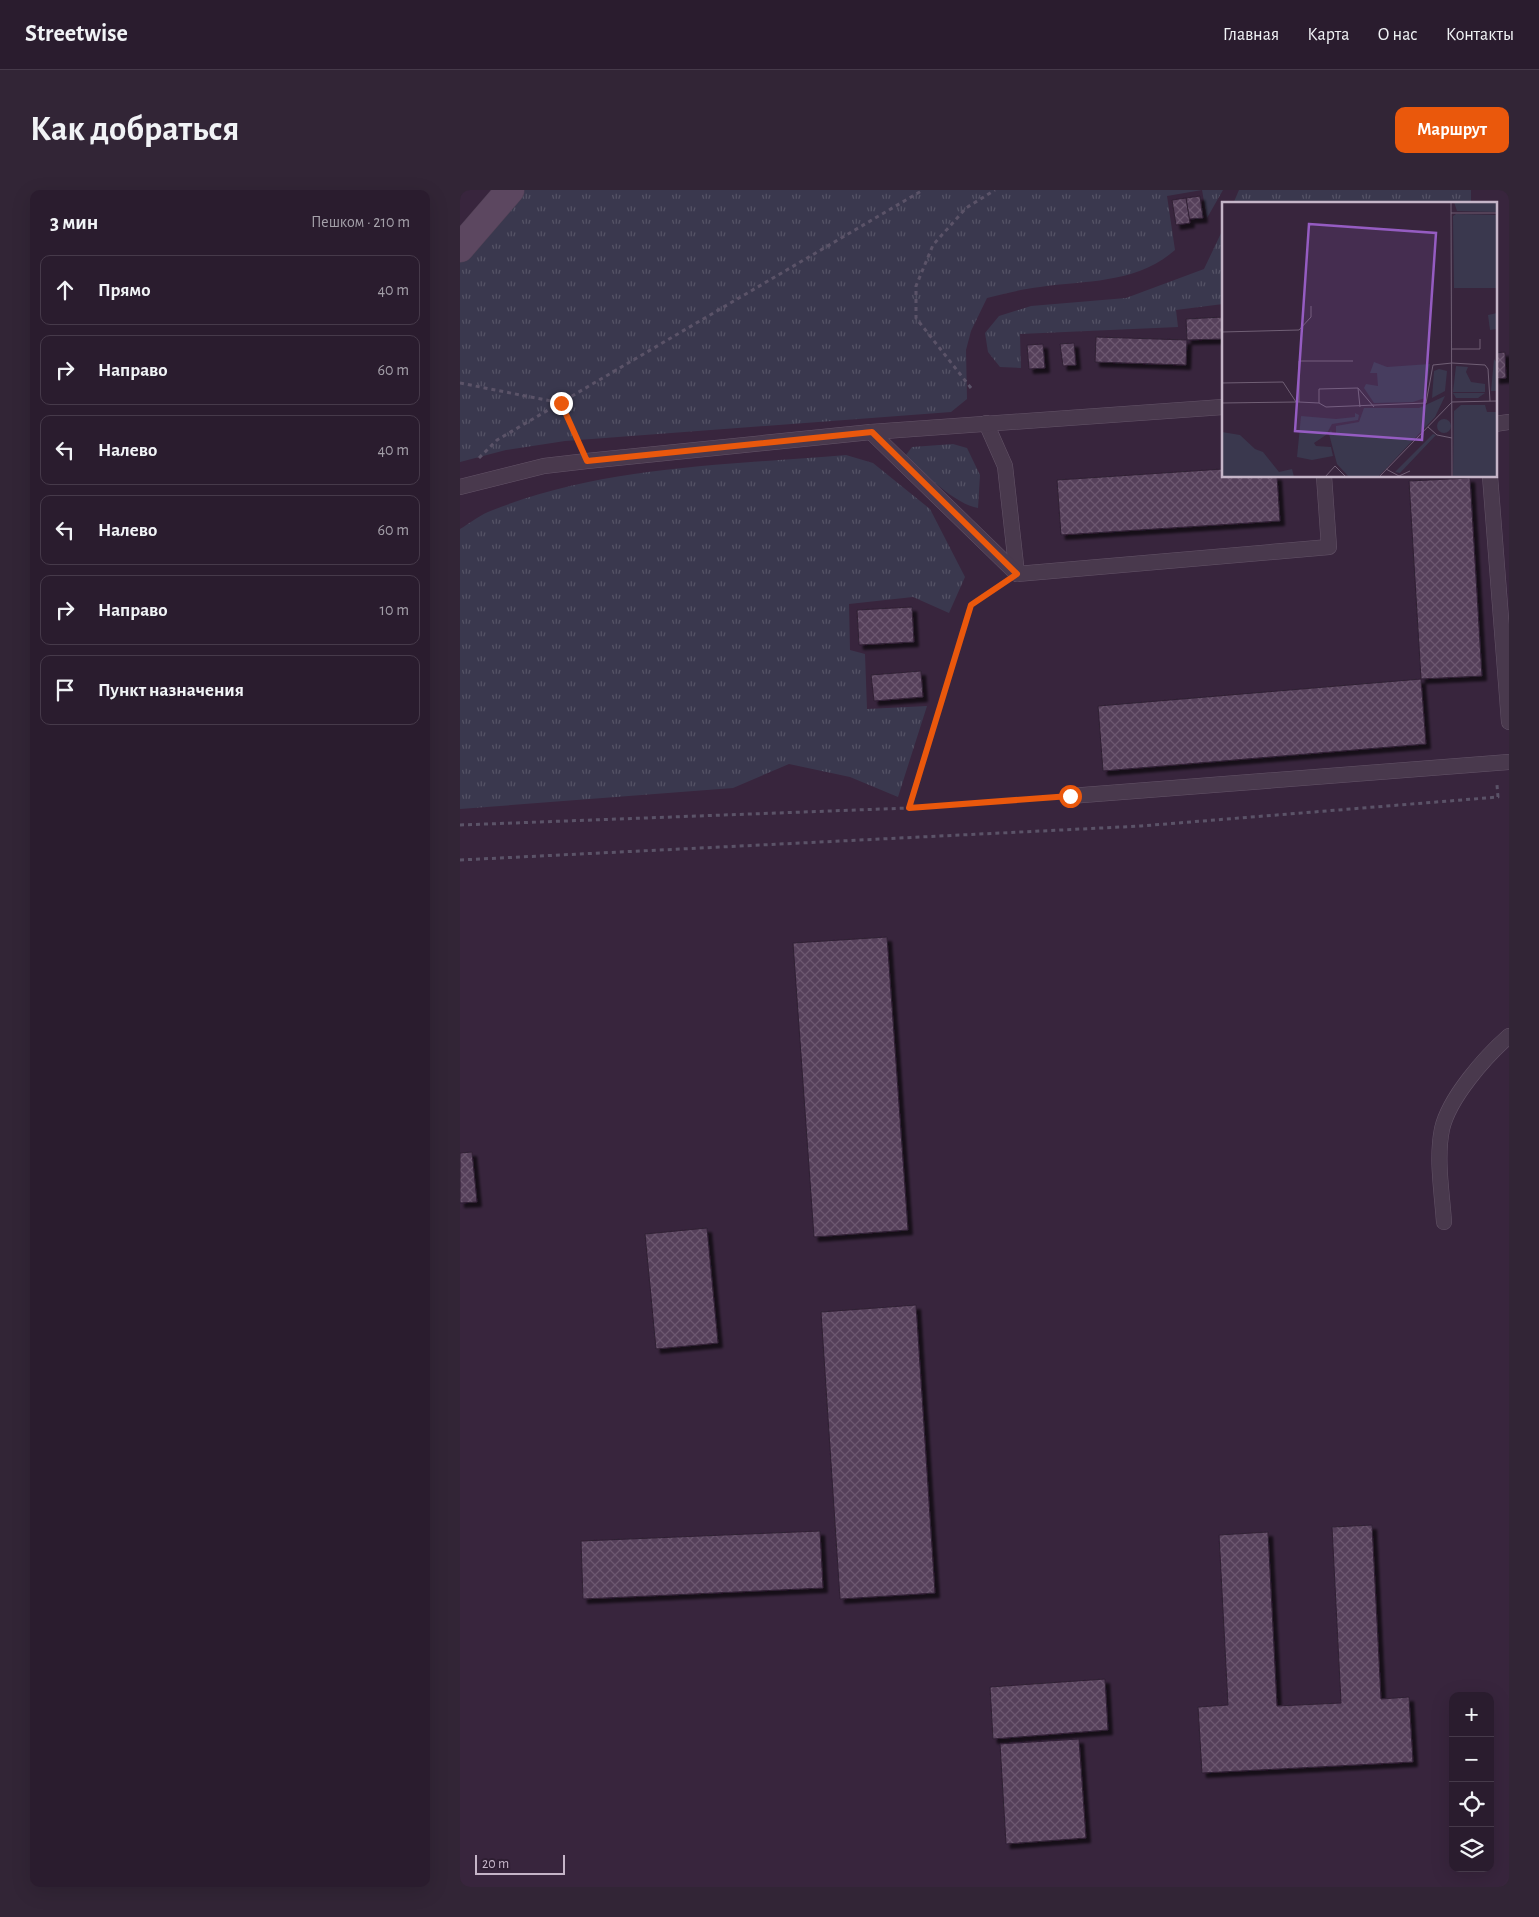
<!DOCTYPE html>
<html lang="ru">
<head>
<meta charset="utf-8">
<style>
  body { margin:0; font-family:"Alegreya Sans",sans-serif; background:#322536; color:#f1f3f6 }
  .controls { position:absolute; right:15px; bottom:15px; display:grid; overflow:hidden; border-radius:10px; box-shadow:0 5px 20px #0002 }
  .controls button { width:45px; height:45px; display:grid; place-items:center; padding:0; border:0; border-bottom:1px solid #463a4a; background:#2a1c2e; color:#f1f3f6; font:25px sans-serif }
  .scale { position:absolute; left:15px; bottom:12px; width:90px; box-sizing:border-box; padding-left:5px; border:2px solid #c5b5c8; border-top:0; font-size:14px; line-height:18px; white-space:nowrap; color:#c5b5c8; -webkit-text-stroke:4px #2e1e32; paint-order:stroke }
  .stop { position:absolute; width:15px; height:15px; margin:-11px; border:4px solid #ea580c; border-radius:50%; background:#fff }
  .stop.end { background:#ea580c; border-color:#fff; box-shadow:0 1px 5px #0008 }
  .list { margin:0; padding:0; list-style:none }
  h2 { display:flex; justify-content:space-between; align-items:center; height:65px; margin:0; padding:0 20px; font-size:21px }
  h2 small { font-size:16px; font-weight:400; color:#a5a1aa }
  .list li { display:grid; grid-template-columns:32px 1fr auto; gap:15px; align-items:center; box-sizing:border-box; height:70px; margin:0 10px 10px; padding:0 10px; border:1px solid #463a4a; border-radius:10px }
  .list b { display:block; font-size:19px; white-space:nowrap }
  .list em { font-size:16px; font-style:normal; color:#a5a1aa }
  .icon { flex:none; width:28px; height:28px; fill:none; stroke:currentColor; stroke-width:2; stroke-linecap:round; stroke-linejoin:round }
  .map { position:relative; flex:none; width:1049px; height:1697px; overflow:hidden; border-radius:10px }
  header { display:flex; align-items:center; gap:30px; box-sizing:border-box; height:70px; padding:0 25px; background:#2a1c2e; border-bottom:1px solid #463a4a }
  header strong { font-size:24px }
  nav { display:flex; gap:28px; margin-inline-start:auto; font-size:18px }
  .intro { display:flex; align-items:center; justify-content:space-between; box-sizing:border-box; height:120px; padding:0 30px }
  h1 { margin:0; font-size:35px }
  .button { padding:12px 22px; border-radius:10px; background:#ea580c; color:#fff; font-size:18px; font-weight:700 }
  main { display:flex; gap:30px; padding:0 30px }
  aside { flex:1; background:#2a1c2e; border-radius:10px; box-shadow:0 5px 20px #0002 }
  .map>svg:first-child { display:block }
  .grass { fill:url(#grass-tufts) }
  .building { fill:url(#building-cross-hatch); stroke:#302034; filter:url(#shadow) }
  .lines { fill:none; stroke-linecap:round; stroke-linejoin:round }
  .lane-casing { stroke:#645468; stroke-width:16 }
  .secondary-casing { stroke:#524256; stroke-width:29 }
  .path { stroke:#5b5368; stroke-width:3; stroke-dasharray:4 4; stroke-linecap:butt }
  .lane { stroke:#49394d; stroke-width:15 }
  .secondary { stroke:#5c4760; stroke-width:28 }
  .route { stroke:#ea580c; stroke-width:6 }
  .inset-road { fill:none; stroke:#705f75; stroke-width:1 }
  .view { fill:#955cc2; fill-opacity:0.15; stroke:#955cc2; stroke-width:2.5 }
  .inset-edge { fill:none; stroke:#c5b5c8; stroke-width:2.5 }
</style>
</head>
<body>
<header>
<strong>Streetwise</strong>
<nav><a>Главная</a><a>Карта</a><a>О нас</a><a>Контакты</a></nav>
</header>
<div class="intro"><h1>Как добраться</h1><a class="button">Маршрут</a></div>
<main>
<aside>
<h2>3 мин<small>Пешком · 210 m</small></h2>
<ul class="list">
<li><svg class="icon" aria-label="ahead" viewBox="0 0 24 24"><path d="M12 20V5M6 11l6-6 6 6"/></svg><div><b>Прямо</b></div><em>40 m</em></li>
<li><svg class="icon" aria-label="right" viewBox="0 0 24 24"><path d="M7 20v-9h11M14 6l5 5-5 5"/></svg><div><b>Направо</b></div><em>60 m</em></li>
<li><svg class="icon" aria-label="left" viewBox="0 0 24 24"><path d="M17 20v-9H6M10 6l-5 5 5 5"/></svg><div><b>Налево</b></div><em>40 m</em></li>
<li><svg class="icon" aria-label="left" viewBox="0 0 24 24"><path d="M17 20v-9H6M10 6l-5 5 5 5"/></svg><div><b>Налево</b></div><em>60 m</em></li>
<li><svg class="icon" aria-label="right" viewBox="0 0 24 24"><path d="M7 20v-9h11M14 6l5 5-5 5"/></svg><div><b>Направо</b></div><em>10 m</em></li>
<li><svg class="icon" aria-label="arrive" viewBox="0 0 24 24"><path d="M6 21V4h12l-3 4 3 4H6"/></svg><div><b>Пункт назначения</b></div></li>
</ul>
</aside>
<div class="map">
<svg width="1049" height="1697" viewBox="0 0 1049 1697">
  <defs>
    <pattern id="grass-tufts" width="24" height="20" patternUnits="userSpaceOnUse" patternTransform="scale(1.25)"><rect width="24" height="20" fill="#3a384e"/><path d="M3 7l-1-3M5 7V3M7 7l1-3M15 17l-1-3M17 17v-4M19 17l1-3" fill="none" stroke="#555366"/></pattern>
    <pattern id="building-cross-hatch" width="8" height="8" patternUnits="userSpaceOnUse" patternTransform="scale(1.25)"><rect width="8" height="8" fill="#553f5a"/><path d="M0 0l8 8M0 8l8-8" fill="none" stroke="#6c5870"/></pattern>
    <filter id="shadow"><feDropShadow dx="4.5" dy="4.5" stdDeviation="1" flood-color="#0009"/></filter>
  </defs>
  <rect width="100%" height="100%" fill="#38253d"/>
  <g class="grass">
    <path d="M 49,0 L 763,0 L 747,28 L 742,0 L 707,6 L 715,60 C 676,94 628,90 580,97 C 562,99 544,104 527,108 L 511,141 L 506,160 L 507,209 L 491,222 L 105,251 L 46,260 L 0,272 L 0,62 Z"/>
    <polygon points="779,0 1011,0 1011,14 773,14"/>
    <polygon points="763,39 763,114 716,120 718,137 560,144 561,178 540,177 528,162 525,143 539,126 571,116 666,108 744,79"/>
    <path d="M 493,254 L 507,258 L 520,285 L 518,318 C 496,315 462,282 446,265 L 452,257 Z"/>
    <path d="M 386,265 L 413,273 L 470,319 L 505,387 L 489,423 L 453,407 L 389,414 L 390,460 L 405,464 L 407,519 L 467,516 L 438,607 L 390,587 L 329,574 L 273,598 L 0,619 L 0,339 C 10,333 21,324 33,320 C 144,276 268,275 386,265 Z"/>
  </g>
  <g class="building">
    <polygon points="740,6 743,28 729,29 726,8"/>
    <polygon points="726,8 730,33 716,35 712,10"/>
    <polygon points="763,127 763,149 727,150 726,129"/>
    <polygon points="636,147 727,150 726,175 635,172"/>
    <polygon points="614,153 616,175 603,176 600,154"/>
    <polygon points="583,154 585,178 569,179 567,155"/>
    <polygon points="1045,162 1046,188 1035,189 1035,163"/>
    <polygon points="763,279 763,286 817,286 820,331 601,345 597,290"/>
    <polygon points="1010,288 1022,486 961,489 949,291"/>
    <polygon points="452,417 454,452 399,455 397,420"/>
    <polygon points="461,481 463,507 414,511 411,485"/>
    <polygon points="961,489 966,554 643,581 638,516"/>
    <polygon points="427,747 448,1040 354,1047 333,753"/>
    <polygon points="12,962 17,1012 0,1013 0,963"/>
    <polygon points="247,1038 258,1153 196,1159 185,1044"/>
    <polygon points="456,1115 475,1403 380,1409 361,1122"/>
    <polygon points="912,1335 921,1509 949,1507 953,1572 742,1583 738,1517 768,1515 759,1345 808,1342 817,1516 881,1513 872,1337"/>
    <polygon points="360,1341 363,1398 123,1409 121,1351"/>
    <polygon points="645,1489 648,1540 533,1549 530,1497"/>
    <polygon points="619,1549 626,1648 546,1654 540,1554"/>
  </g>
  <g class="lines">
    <g class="lane-casing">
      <g id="lane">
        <polyline points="526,233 545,276 557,384"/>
        <polyline points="1035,234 1049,232"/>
        <polyline points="411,242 557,384 869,357 864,286"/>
        <polyline points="1030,286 1049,532"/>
        <polyline points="0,297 84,276 127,271 411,242 763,217"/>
        <polyline points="610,606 1049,572"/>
        <path d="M 984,1032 C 982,1002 976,969 982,939 C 989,908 1025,867 1049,846"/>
      </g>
    </g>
    <g class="secondary-casing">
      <polyline id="secondary" points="0,58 50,0"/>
    </g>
    <g class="path">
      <polyline points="0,193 101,213 118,250"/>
      <polyline points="511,198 456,128 456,96 473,55 506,18 535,0"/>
      <polyline points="19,268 37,250 463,0"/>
      <polyline points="449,618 511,415 537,397"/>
      <polyline points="0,635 449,618 587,607"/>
      <polyline points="0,670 681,636 1038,607 1037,595"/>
    </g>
    <use href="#lane" class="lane"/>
    <use href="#secondary" class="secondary"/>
  </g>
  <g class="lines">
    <polyline class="route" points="101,213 127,271 412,242 557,384 511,415 449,618 610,606"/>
  </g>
  <g transform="translate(762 12)">
    <rect width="275" height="275" fill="#38253d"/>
    <path d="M 232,0 L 275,0 L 275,10 L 235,9 ZM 234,12 L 275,13 L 275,86 L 232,86 L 231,14 ZM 272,157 L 275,161 L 275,189 L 269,189 ZM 152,160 L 165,165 L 208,162 L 203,196 L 191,200 L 152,201 L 142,186 L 144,182 L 156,184 L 155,171 L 148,171 ZM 234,164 L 246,165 L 244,170 L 249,180 L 263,182 L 263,190 L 231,190 ZM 231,191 L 263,191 L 256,196 L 234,196 ZM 223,194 L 213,215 L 156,275 L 127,275 L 115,262 L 107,232 L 109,228 L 110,231 L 114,231 L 114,224 L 137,220 L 142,206 L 197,206 ZM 239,203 L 263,203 L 265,210 L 274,210 L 275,203 L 275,275 L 231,275 L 232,209 ZM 133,211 L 137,213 L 136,218 L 110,222 L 104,233 L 92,241 L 94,244 L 109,245 L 111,254 L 90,258 L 75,255 L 79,214 L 114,217 L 133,215 ZM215 224a7 7 0 1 1 14 0a7 7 0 1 1-14 0ZM 0,230 L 18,233 L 33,247 L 41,250 L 57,270 L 70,267 L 72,275 L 0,275 ZM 211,232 L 214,233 L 178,271 L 173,270 Z" fill="#3a384e"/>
    <path d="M 217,167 L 225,169 L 223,189 L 210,196 L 212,169 Z" fill="#3a384e"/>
    <path d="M 275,111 L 275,127 L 268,128 L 266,113 Z" fill="#3a384e"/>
    <path class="inset-road" d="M 229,0 L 230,275M 229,11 L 275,11M 0,130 L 77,128 L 89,115 L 89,104M 230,147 L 258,147 L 258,137M 0,181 L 61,180 L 74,200M 136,186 L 138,205M 74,200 L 77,200 L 77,159 L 131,159M 77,200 L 97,201 L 97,187 L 136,186 L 152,205M 0,201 L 74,200M 97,201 L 104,205 L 204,201 L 211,163 L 230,161 L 263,163 L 266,167 L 268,199M 206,225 L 215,233 L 230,236M 164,267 L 177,274 L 188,269M 103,275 L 113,264 L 124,275M 157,275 L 230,200 L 275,199"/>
    <path class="view" d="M 87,22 L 214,31 L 200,238 L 73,229 Z"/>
    <rect width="275" height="275" class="inset-edge"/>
  </g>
</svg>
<div class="controls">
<button>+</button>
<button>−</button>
<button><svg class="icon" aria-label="locate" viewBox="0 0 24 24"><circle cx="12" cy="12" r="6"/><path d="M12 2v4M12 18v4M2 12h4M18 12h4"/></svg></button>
<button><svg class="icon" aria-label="layers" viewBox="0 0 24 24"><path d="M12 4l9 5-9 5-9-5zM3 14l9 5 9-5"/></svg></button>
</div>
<div class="scale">20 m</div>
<div class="stop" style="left:610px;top:606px"></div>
<div class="stop end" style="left:101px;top:213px"></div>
</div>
</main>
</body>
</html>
